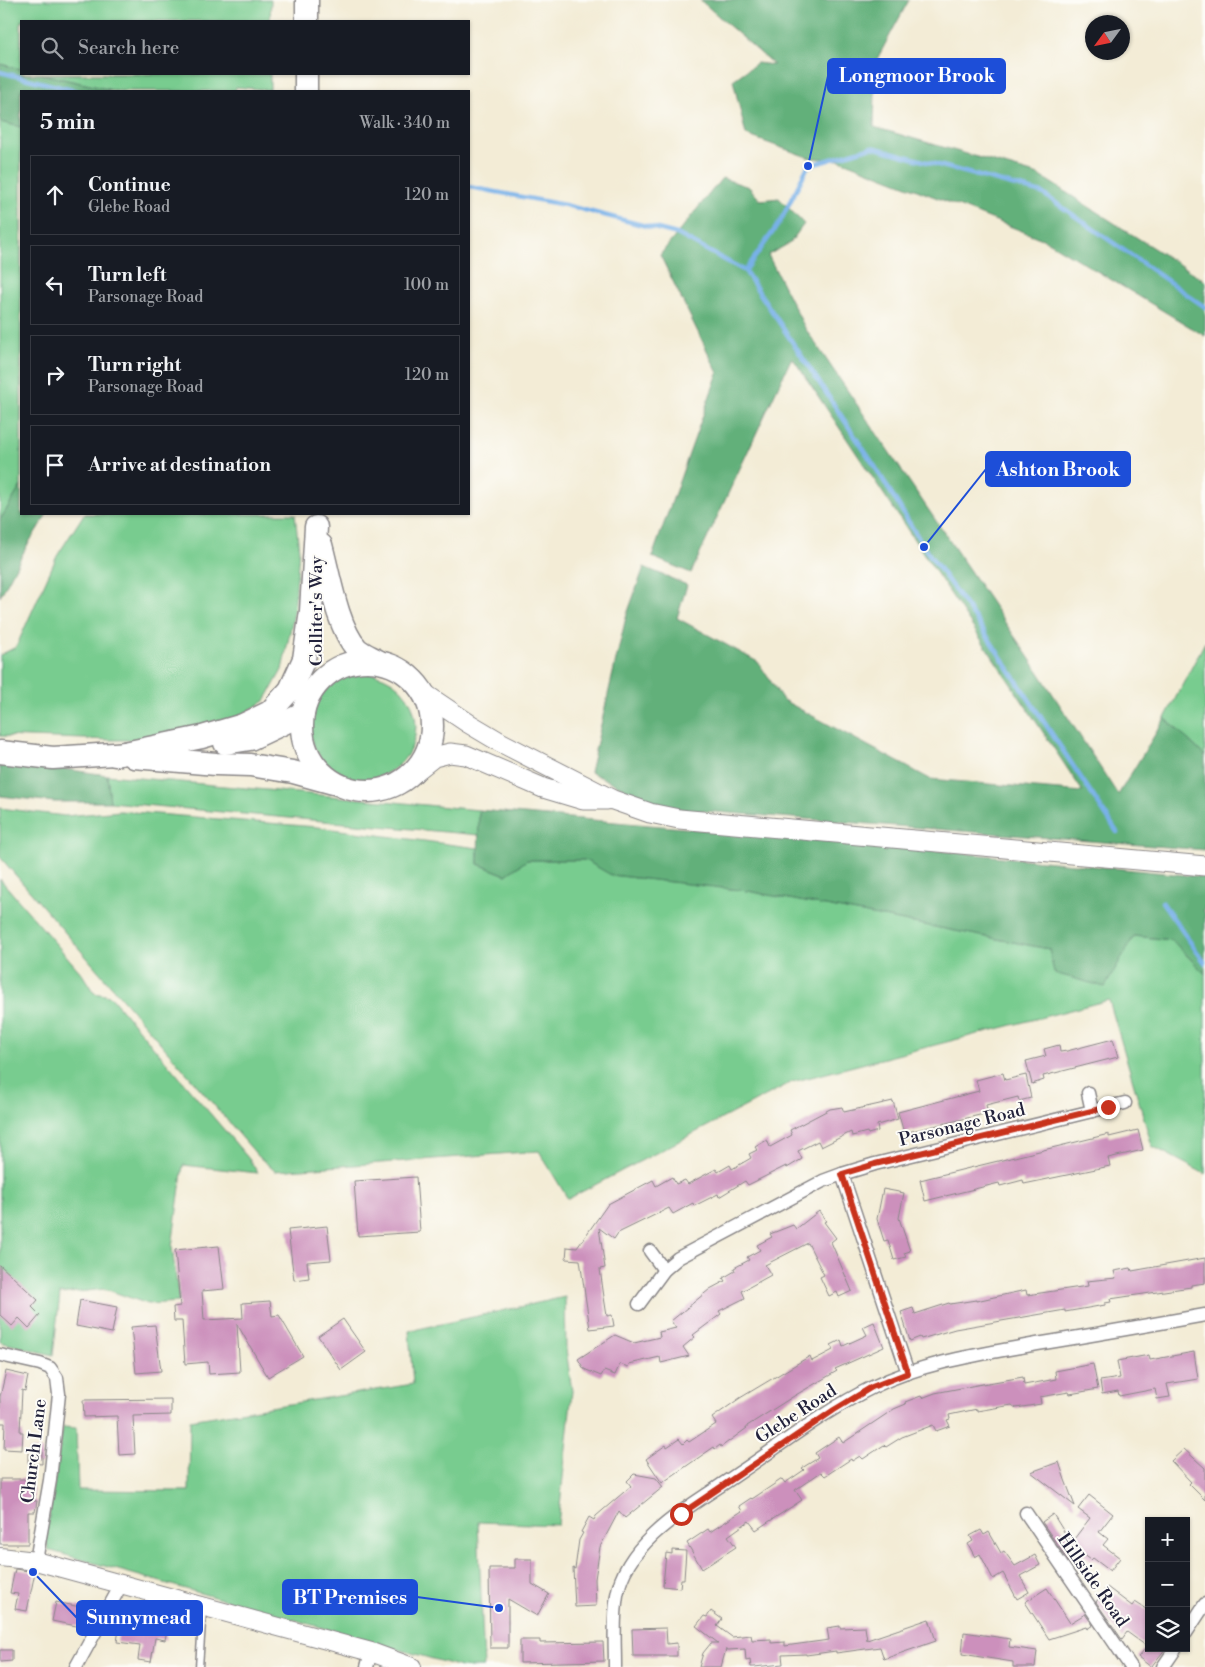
<!DOCTYPE html>
<html lang="en">
<head>
<meta charset="utf-8">
<style>
  body { margin:0; font-family:"Libre Bodoni",serif; background:#242831; color:#f1f3f6 }
  .controls { position:absolute; right:15px; bottom:15px; display:grid; overflow:hidden; border-radius:0px; box-shadow:0 1px 4px #0004 }
  .controls button { width:45px; height:45px; display:grid; place-items:center; padding:0; border:0; border-bottom:1px solid #363941; background:#171b24; color:#f1f3f6; font:25px sans-serif }
  .compass { position:absolute; left:1085px; top:15px; width:45px; height:45px; border-radius:50%; background:#171b24; box-shadow:0 1px 4px #0004; rotate:237deg }
  .stop { position:absolute; width:15px; height:15px; margin:-11px; border:4px solid #c8321e; border-radius:50%; background:#fff }
  .stop.end { background:#c8321e; border-color:#fff; box-shadow:0 1px 5px #0008 }
  .list { margin:0; padding:0; list-style:none }
  h2 { display:flex; justify-content:space-between; align-items:center; height:65px; margin:0; padding:0 20px; font-size:21px }
  h2 small { font-size:16px; font-weight:400; color:#9ea1a6 }
  .list li { display:grid; grid-template-columns:32px 1fr auto; gap:15px; align-items:center; box-sizing:border-box; height:80px; margin:0 10px 10px; padding:0 10px; border:1px solid #363941; border-radius:0px }
  .list b { display:block; font-size:19px; white-space:nowrap }
  .list p { margin:0; font-size:16px; white-space:nowrap; color:#9ea1a6 }
  .list em { font-size:16px; font-style:normal; color:#9ea1a6 }
  .icon { flex:none; width:28px; height:28px; fill:none; stroke:currentColor; stroke-width:2; stroke-linecap:round; stroke-linejoin:round }
  .map { position:relative; flex:none; width:1205px; height:1667px; overflow:hidden }
  .search { position:absolute; background:#171b24; box-shadow:0 1px 4px #0004; left:20px; top:20px; width:450px; height:55px; display:flex; align-items:center; gap:12px; box-sizing:border-box; padding:0 18px; border-radius:0px; color:#9ea1a6; font-size:19px }
  .panel { position:absolute; background:#171b24; box-shadow:0 1px 4px #0004; left:20px; top:90px; width:450px; height:425px; border-radius:0px }
  .map>svg:first-child { display:block }
  .green { fill:#78cc8f; stroke:#4d7765 }
  .forest { fill:#62b07a; stroke:#42695a }
  .lines { fill:none; stroke-linecap:round; stroke-linejoin:round }
  .stream { stroke:#78b1e8; stroke-width:4.5 }
  .building { fill:#cc90bc }
  .lane-casing { stroke:#8a8788; stroke-width:9 }
  .street-casing { stroke:#8a8788; stroke-width:15 }
  .secondary-casing { stroke:#8a8788; stroke-width:20 }
  .primary-casing { stroke:#8a8788; stroke-width:21 }
  .highway-casing { stroke:#8a8788; stroke-width:25 }
  .lane { stroke:#fff; stroke-width:6 }
  .street { stroke:#fff; stroke-width:12 }
  .secondary { stroke:#fff; stroke-width:18 }
  .primary { stroke:#fff; stroke-width:19 }
  .highway { stroke:#fff; stroke-width:22 }
  .route { stroke:#c8321e; stroke-width:6 }
  .labels { text-anchor:middle; dominant-baseline:central; stroke-width:4; stroke-linejoin:round; paint-order:stroke }
  .street-label { font-size:18px; fill:#22223b; stroke:#fdfcf7 }
  .leader { fill:none; stroke:#1d4ed8; stroke-width:2 }
  .callout-dot { fill:#1d4ed8; stroke:#fdfcf7; stroke-width:2 }
  .callout { fill:#1d4ed8; stroke:#1d4ed8; stroke-width:2 }
  .callout-label { font-size:19px; text-anchor:middle; font-weight:bold; fill:#fff }
</style>
</head>
<body>
<div class="map">
<svg width="1205" height="1667" viewBox="0 0 1205 1667">
  <rect width="100%" height="100%" fill="#fdfcf7"/>
  <filter id="ink" filterUnits="userSpaceOnUse"><feTurbulence type="fractalNoise" baseFrequency=".02" numOctaves="2"/><feDisplacementMap in="SourceGraphic" scale="10" xChannelSelector="R" yChannelSelector="G"/><feConvolveMatrix kernelMatrix="1 2 1 2 8 2 1 2 1" color-interpolation-filters="sRGB"/></filter>
  <filter id="wash" filterUnits="userSpaceOnUse"><feTurbulence type="fractalNoise" baseFrequency=".0096" numOctaves="4" result="noise"/><feDisplacementMap in="SourceGraphic" scale="20" xChannelSelector="R" yChannelSelector="G"/><feGaussianBlur stdDeviation="1.12" result="paint"/><feColorMatrix in="noise" values="0 0 0 0 0 0 0 0 0 0 0 0 0 0 0 0 0 1.4 0 .05"/><feComposite in="paint" operator="in"/></filter>
  <g filter="url(#wash)">
    <rect width="100%" height="100%" fill="#f3ecd6"/>
    <g class="green">
      <polygon points="0,0 271,0 270,21 21,21 21,69 0,64"/>
      <polygon points="41,74 270,74 270,90 236,87 235,91 116,91"/>
      <polygon points="0,122 21,127 21,486 0,520"/>
      <polygon points="84,514 295,514 299,550 294,613 282,670 265,701 236,718 153,740 112,740 0,736 0,655 16,647 57,556"/>
      <polygon points="1205,642 1205,756 1165,718"/>
      <circle cx="363" cy="726" r="53"/>
      <polygon points="107,775 479,810 479,835 110,802"/>
      <polygon points="0,808 65,816 120,811 317,827 478,848 478,864 506,875 527,860 585,860 612,875 748,891 1049,949 1134,936 1172,940 1205,974 1205,1174 1152,1146 1109,1000 792,1082 568,1199 539,1151 275,1171 258,1156 0,857"/>
      <polygon points="0,879 82,974 94,993 110,996 249,1159 258,1173 183,1165 172,1247 179,1302 148,1304 105,1289 60,1294 53,1355 0,1342"/>
      <polygon points="565,1297 566,1349 572,1391 558,1525 478,1522 484,1667 461,1667 48,1550 46,1536 63,1427 76,1428 78,1490 189,1491 190,1420 413,1384 409,1331"/>
    </g>
    <g class="forest">
      <polygon points="700,0 909,0 876,61 874,127 1039,175 1205,281 1205,336 1045,240 840,160 810,158 746,135 733,80 757,63 774,65"/>
      <polygon points="0,64 21,69 21,74 41,74 116,91 21,91 21,127 0,122"/>
      <polygon points="722,178 749,187 760,200 779,198 804,224 790,243 768,255 805,328 1038,671 1118,795 1165,718 1205,756 1205,850 664,808 590,772 626,617 644,567 687,585 677,618 758,662 783,700 930,779 1083,792 792,357 691,573 652,557 718,373 660,255"/>
      <polygon points="21,486 21,514 47,514 28,544 0,597 0,520"/>
      <polygon points="0,760 107,775 110,802 54,802 0,796"/>
      <polygon points="479,810 922,849 1205,877 1205,910 1203,910 1205,913 1205,974 1172,940 1134,936 1105,987 1054,973 1049,949 748,891 611,875 585,860 527,860 506,875 478,864"/>
    </g>
    <g class="lines">
      <g class="stream">
        <polyline points="0,72 76,91"/>
        <polyline points="469,187 565,205 677,234 745,271 780,222 808,166 872,147 1042,193 1205,307"/>
        <polyline points="745,271 874,465 924,547 979,624 1117,832"/>
        <polyline points="1162,902 1205,963"/>
      </g>
    </g>
    <g id="blocks">
      <g class="building">
        <polygon points="1113,1039 1118,1057 1043,1076 1044,1080 1032,1084 1026,1061 1046,1056 1044,1049 1059,1045 1060,1052 1067,1051"/>
        <polygon points="1003,1073 1005,1080 1026,1075 1031,1098 1019,1101 1018,1097 986,1105 988,1113 904,1133 898,1112 979,1091 976,1080"/>
        <polygon points="893,1101 898,1119 877,1125 878,1131 868,1134 867,1132 852,1136 851,1132 821,1147 818,1141 798,1151 802,1159 787,1168 786,1166 748,1185 745,1181 719,1197 718,1194 694,1206 693,1203 673,1214 669,1208 618,1233 614,1239 599,1228 605,1268 600,1269 604,1297 607,1316 612,1315 614,1326 590,1329 580,1260 566,1259 567,1247 577,1248 608,1204 653,1180 656,1186 672,1177 676,1184 685,1180 688,1184 716,1169 718,1172 730,1165 732,1169 751,1158 749,1154 757,1150 755,1147 767,1140 770,1147 792,1135 790,1130 830,1109 842,1107 844,1112"/>
        <polygon points="1138,1130 1143,1150 1108,1158 1110,1166 1024,1184 1023,1180 1000,1186 999,1183 925,1201 920,1180 1109,1134 1109,1137"/>
        <polygon points="416,1177 420,1232 358,1236 354,1181"/>
        <polygon points="883,1189 904,1193 899,1218 910,1251 904,1253 906,1257 894,1260 888,1240 884,1241 877,1219"/>
        <polygon points="819,1211 826,1221 824,1222 836,1238 831,1242 852,1291 839,1297 837,1292 829,1296 820,1277 824,1275 808,1243 765,1265 771,1275 742,1291 745,1298 719,1311 721,1314 693,1335 695,1337 683,1347 689,1356 661,1363 660,1357 629,1364 628,1367 620,1364 615,1375 604,1371 601,1376 584,1369 578,1359 615,1335 634,1343 660,1337 659,1332 676,1328 671,1321 710,1289 725,1281 723,1278 735,1271 734,1268 749,1260 747,1257 760,1250 757,1245 772,1237 770,1234 793,1225 796,1229"/>
        <polygon points="327,1226 331,1260 307,1262 309,1278 294,1280 288,1230"/>
        <polygon points="219,1246 224,1289 202,1291 204,1320 243,1318 242,1303 270,1301 272,1316 279,1315 303,1356 268,1377 237,1324 240,1372 209,1374 208,1362 185,1364 182,1321 174,1321 173,1307 180,1306 175,1250"/>
        <polygon points="1205,1258 1205,1283 1191,1285 1191,1287 1110,1299 1111,1302 1105,1303 1105,1305 1065,1312 1065,1310 955,1329 921,1339 920,1337 910,1341 901,1312 913,1308 915,1314 949,1303 950,1304 976,1300 976,1301 1026,1290 1027,1295 1088,1286 1087,1281 1116,1278 1114,1271 1131,1268 1132,1271"/>
        <polygon points="0,1265 38,1300 32,1307 40,1315 29,1328 19,1318 12,1326 0,1315"/>
        <polygon points="80,1300 117,1307 112,1333 76,1326"/>
        <polygon points="343,1319 366,1352 341,1370 318,1336"/>
        <polygon points="874,1322 884,1347 835,1369 837,1371 794,1396 747,1426 747,1428 721,1447 720,1445 715,1449 714,1447 662,1483 646,1459 666,1445 667,1447 679,1439 683,1444 687,1440 689,1442 716,1424 712,1418 740,1398 810,1356 812,1361 833,1350 831,1345 841,1340 843,1346 867,1335 863,1327"/>
        <polygon points="155,1325 161,1371 136,1373 131,1327"/>
        <polygon points="1194,1352 1198,1379 1167,1384 1170,1397 1157,1399 1155,1389 1119,1396 1118,1391 1102,1394 1100,1381 1120,1378 1117,1361 1149,1355 1150,1360"/>
        <polygon points="1093,1364 1098,1389 1070,1394 1069,1392 1040,1397 1041,1404 1016,1408 1012,1405 977,1411 977,1409 949,1415 950,1419 947,1420 950,1426 936,1431 933,1425 902,1437 886,1447 884,1445 863,1459 860,1456 852,1461 851,1459 825,1476 821,1472 795,1490 802,1500 756,1530 749,1521 728,1536 736,1547 702,1569 687,1543 708,1529 710,1532 742,1511 739,1506 751,1498 752,1499 782,1479 785,1483 804,1470 802,1468 818,1458 815,1453 839,1437 843,1443 894,1409 906,1404 905,1402 921,1396 922,1398 935,1393 982,1384 1023,1377 1024,1385 1056,1379 1055,1371"/>
        <polygon points="6,1371 28,1376 25,1391 22,1390 20,1432 23,1432 22,1450 4,1449 5,1423 0,1423 0,1397"/>
        <polygon points="171,1399 171,1415 133,1416 135,1454 119,1455 117,1416 84,1417 83,1400"/>
        <polygon points="1184,1449 1205,1468 1205,1500 1189,1484 1191,1482 1171,1461"/>
        <polygon points="28,1450 42,1450 42,1464 28,1463"/>
        <polygon points="1059,1462 1065,1480 1075,1506 1031,1472"/>
        <polygon points="634,1474 656,1478 663,1487 625,1518 619,1511 600,1547 595,1579 596,1606 575,1607 573,1568 575,1569 579,1540 583,1533 581,1532 589,1517 594,1520 596,1516 631,1486 627,1481"/>
        <polygon points="0,1479 31,1479 30,1488 33,1488 34,1501 37,1501 35,1512 28,1512 28,1544 0,1544"/>
        <polygon points="1089,1495 1113,1514 1099,1532 1108,1539 1103,1545 1120,1558 1110,1571 1093,1558 1091,1560 1083,1554 1080,1559 1074,1555 1069,1562 1042,1522 1053,1514 1071,1543 1090,1518 1078,1509"/>
        <polygon points="981,1530 984,1535 989,1532 1001,1553 1004,1551 1015,1566 1035,1555 1040,1565 1020,1576 1029,1592 1017,1599 1003,1573 993,1579 980,1554 975,1557 968,1544 973,1541 970,1536"/>
        <polygon points="672,1550 686,1551 684,1579 681,1579 680,1588 663,1586 666,1553 672,1554"/>
        <polygon points="515,1559 532,1559 532,1584 549,1594 537,1616 508,1599 508,1648 490,1648 489,1568 515,1568"/>
        <polygon points="15,1569 35,1572 27,1611 15,1609 18,1594 10,1593"/>
        <polygon points="1107,1587 1132,1606 1135,1602 1149,1611 1149,1648 1127,1632 1122,1639 1121,1638 1096,1602"/>
        <polygon points="1047,1588 1070,1623 1085,1614 1093,1625 1087,1629 1086,1627 1049,1639 1025,1602"/>
        <polygon points="56,1602 90,1609 86,1628 52,1621"/>
        <polygon points="711,1611 722,1619 717,1626 732,1637 751,1635 752,1640 771,1639 771,1643 785,1642 785,1646 829,1640 827,1628 840,1626 840,1628 865,1627 867,1640 929,1619 936,1641 884,1659 880,1647 836,1653 836,1651 806,1655 806,1654 782,1655 783,1664 754,1667 751,1667 750,1660 746,1661 745,1649 728,1650 726,1649 721,1667 699,1667 703,1653 711,1643 718,1643 696,1626 704,1616 707,1617"/>
        <polygon points="121,1616 168,1624 165,1640 155,1638 151,1662 138,1660 140,1645 117,1642"/>
        <polygon points="666,1628 667,1644 677,1643 677,1656 633,1656 632,1629"/>
        <polygon points="964,1632 1010,1639 1009,1647 1037,1651 1035,1667 1013,1667 1013,1662 962,1654"/>
        <polygon points="520,1640 540,1640 540,1643 603,1642 604,1661 520,1663"/>
        <polygon points="1146,1648 1166,1648 1151,1667 1138,1657"/>
        <polygon points="0,1650 12,1650 12,1661 0,1662"/>
      </g>
    </g>
  </g>
  <g filter="url(#ink)">
    <use href="#blocks" fill-opacity="0" stroke="#8a8788" stroke-width="1"/>
    <g class="lines">
      <g class="lane-casing">
        <polyline id="lane" points="199,1667 203,1608"/>
      </g>
      <g class="street-casing">
        <g id="street">
          <polyline points="1088,1093 1092,1111"/>
          <polyline points="842,1174 908,1373"/>
          <polyline points="650,1251 664,1270"/>
          <polyline points="639,1304 664,1270 678,1258 823,1181 842,1174 875,1164 1125,1103"/>
          <polyline points="0,1355 40,1364 50,1368 57,1378 59,1394 50,1480 36,1561"/>
          <polyline points="1026,1513 1131,1667"/>
          <polyline points="1186,1633 1205,1604"/>
          <polyline points="76,1667 121,1585"/>
          <polyline points="367,1667 371,1652"/>
          <path d="M 615,1667 C 615,1643 613,1619 617,1595 C 627,1538 695,1504 739,1473 C 782,1444 826,1410 873,1387 C 924,1362 982,1354 1037,1344 C 1093,1335 1149,1325 1205,1315"/>
          <polyline points="1163,1667 1176,1648"/>
        </g>
      </g>
      <g class="secondary-casing">
        <polyline id="secondary" points="0,1557 36,1561 371,1652 412,1667"/>
      </g>
      <g class="primary-casing">
        <g id="primary">
          <polyline points="425,694 468,723 500,742 613,800 650,813 679,819 1205,866"/>
          <polyline points="406,779 434,757 450,753 466,755 543,788 583,800 607,800"/>
        </g>
      </g>
      <g class="highway-casing">
        <g id="highway">
          <polyline points="307,21 307,0"/>
          <polyline points="306,91 306,74"/>
          <path d="M 321,545 C 329,574 337,627 357,649 C 363,654 371,657 378,661"/>
          <circle cx="367" cy="726" r="65"/>
          <polyline points="225,743 250,739 303,714"/>
          <polyline points="0,752 53,758 129,753"/>
          <polyline points="115,755 202,737 243,725 270,712 290,690 304,659 311,611 316,527"/>
          <polyline points="134,757 216,764 250,765 293,772 333,783"/>
        </g>
      </g>
      <use href="#lane" class="lane"/>
      <use href="#street" class="street"/>
      <use href="#secondary" class="secondary"/>
      <use href="#primary" class="primary"/>
      <use href="#highway" class="highway"/>
    </g>
  </g>
  <g class="lines" filter="url(#ink)">
    <polyline class="route" points="681,1514 834,1410 872,1387 908,1373 842,1174 875,1164 1108,1107"/>
  </g>
  <g class="labels">
    <g class="street-label">
      <text transform="translate(316 611) rotate(-90)">Colliter's Way</text>
      <text transform="translate(962 1125) rotate(-14)">Parsonage Road</text>
      <text transform="translate(796 1414) rotate(-33)">Glebe Road</text>
      <text transform="translate(34 1451) rotate(-83)">Church Lane</text>
      <text transform="translate(1093 1580) rotate(55)">Hillside Road</text>
    </g>
  </g>
  <path class="leader" d="M808 166L828 76M924 547L986 469M499 1608L417 1597M33 1572L77 1618"/>
  <g class="callout-dot">
    <circle cx="808" cy="166" r="5"/>
    <circle cx="924" cy="547" r="5"/>
    <circle cx="499" cy="1608" r="5"/>
    <circle cx="33" cy="1572" r="5"/>
  </g>
  <g class="callout">
    <rect x="828" y="59" width="177" height="34" rx="5"/>
    <rect x="986" y="452" width="144" height="34" rx="5"/>
    <rect x="283" y="1580" width="134" height="34" rx="5"/>
    <rect x="77" y="1601" width="125" height="34" rx="5"/>
  </g>
  <g class="callout-label">
    <text x="917" y="82">Longmoor Brook</text>
    <text x="1058" y="476">Ashton Brook</text>
    <text x="350" y="1604">BT Premises</text>
    <text x="139" y="1624">Sunnymead</text>
  </g>
</svg>
<div class="controls">
<button>+</button>
<button>−</button>
<button><svg class="icon" aria-label="layers" viewBox="0 0 24 24"><path d="M12 4l9 5-9 5-9-5zM3 14l9 5 9-5"/></svg></button>
</div>
<svg class="compass" viewBox="-18 -18 36 36"><path d="M0-13l5 13h-10z" fill="#e53935"/><path d="M0 13l5-13h-10z" fill="#9ea1a6"/></svg>
<div class="stop" style="left:681px;top:1514px"></div>
<div class="stop end" style="left:1108px;top:1107px"></div>
<div class="search"><svg class="icon" aria-label="search" viewBox="0 0 24 24"><circle cx="10" cy="10" r="6"/><path d="M15 15l6 6"/></svg>Search here</div>
<section class="panel">
<h2>5 min<small>Walk · 340 m</small></h2>
<ul class="list">
<li><svg class="icon" aria-label="ahead" viewBox="0 0 24 24"><path d="M12 20V5M6 11l6-6 6 6"/></svg><div><b>Continue</b><p>Glebe Road</p></div><em>120 m</em></li>
<li><svg class="icon" aria-label="left" viewBox="0 0 24 24"><path d="M17 20v-9H6M10 6l-5 5 5 5"/></svg><div><b>Turn left</b><p>Parsonage Road</p></div><em>100 m</em></li>
<li><svg class="icon" aria-label="right" viewBox="0 0 24 24"><path d="M7 20v-9h11M14 6l5 5-5 5"/></svg><div><b>Turn right</b><p>Parsonage Road</p></div><em>120 m</em></li>
<li><svg class="icon" aria-label="arrive" viewBox="0 0 24 24"><path d="M6 21V4h12l-3 4 3 4H6"/></svg><div><b>Arrive at destination</b></div></li>
</ul>
</section>
</div>
</body>
</html>
